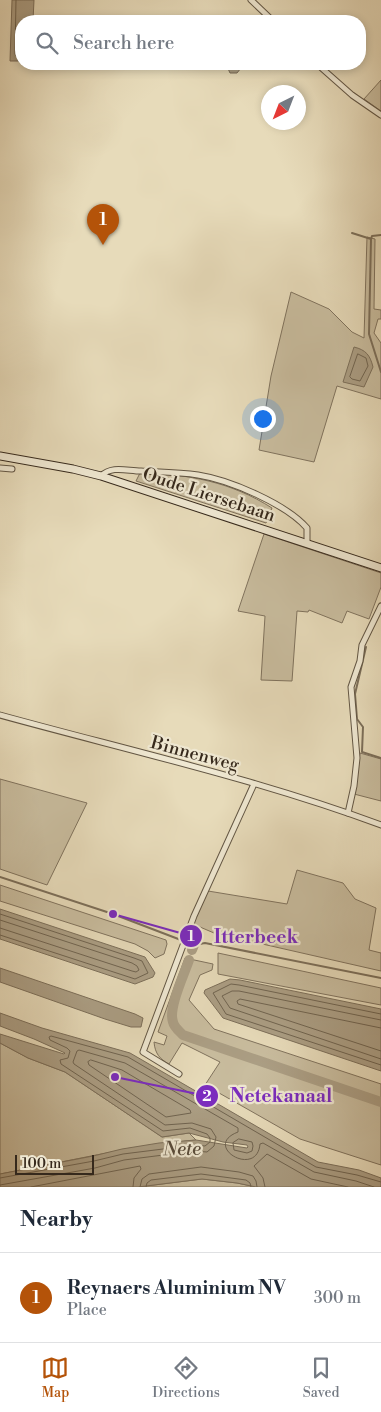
<!DOCTYPE html>
<html lang="en">
<head>
<meta charset="utf-8">
<style>
  body { margin:0; font-family:"Libre Bodoni",serif; background:#f2f2f3; color:#1f2937 }
  .compass { position:absolute; left:261px; top:85px; width:45px; height:45px; border-radius:50%; background:#fff; box-shadow:0 2px 8px #0003; rotate:222deg }
  .scale { position:absolute; left:15px; bottom:12px; width:79px; box-sizing:border-box; padding-left:5px; border:2px solid #36291c; border-top:0; font-size:14px; line-height:18px; white-space:nowrap; color:#36291c; -webkit-text-stroke:4px #efe8d2; paint-order:stroke }
  .you { position:absolute; left:262px; top:418px; width:18px; height:18px; margin:-12px; border:4px solid #fff; border-radius:50%; background:#1a73e8; box-shadow:0 0 0 8px #1a73e833 }
  .badge { display:grid; place-items:center; width:32px; height:32px; border-radius:50%; background:#b45309; color:#fff; font-size:16px; font-weight:700 }
  .pin { position:absolute; translate:-50% -41px; filter:drop-shadow(0 1px 2px #0008) }
  .pin::after { content:''; position:absolute; top:26px; width:18px; height:15px; background:inherit; clip-path:polygon(0 0,100% 0,50% 100%) }
  .list { margin:0; padding:0; list-style:none }
  h2 { display:flex; justify-content:space-between; align-items:center; height:65px; margin:0; padding:0 20px; font-size:21px }
  h2 small { font-size:16px; font-weight:400; color:#747a83 }
  .list li { display:grid; grid-template-columns:32px 1fr auto; gap:15px; align-items:center; box-sizing:border-box; height:90px; padding:0 20px; border-top:1px solid #e0e1e3 }
  .list b { display:block; font-size:19px; white-space:nowrap }
  .list p { margin:0; font-size:16px; white-space:nowrap; color:#747a83 }
  .list em { font-size:16px; font-style:normal; color:#747a83 }
  .icon { flex:none; width:28px; height:28px; fill:none; stroke:currentColor; stroke-width:2; stroke-linecap:round; stroke-linejoin:round }
  .map { position:relative; flex:none; width:381px; height:1187px; overflow:hidden }
  .search { position:absolute; background:#fff; box-shadow:0 2px 8px #0003; left:15px; right:15px; top:15px; height:55px; display:flex; align-items:center; gap:12px; box-sizing:border-box; padding:0 18px; border-radius:20px; color:#747a83; font-size:19px }
  .sheet { height:155px; background:#fff }
  nav { display:flex; justify-content:space-around; align-items:center; box-sizing:border-box; height:70px; border-top:1px solid #e0e1e3; background:#fff; font-size:14px; color:#747a83 }
  nav a { display:grid; justify-items:center; gap:2px }
  nav .on { color:#b45309 }
  .map>svg:first-child { display:block }
  .green { fill:#c9bd9f; stroke:#80735e }
  .water { fill:#ab9e84; stroke:#7c6f5a }
  .lines { fill:none; stroke-linecap:round; stroke-linejoin:round }
  .shore { stroke:#706450; stroke-width:1 }
  .stream { stroke:#7c6f5a; stroke-width:2 }
  .river { stroke:#ab9e84; stroke-width:10 }
  .minor-casing { stroke:#625644; stroke-width:7 }
  .secondary-casing { stroke:#36291c; stroke-width:9 }
  .minor { stroke:#efe8d2; stroke-width:5 }
  .secondary { stroke:#efe8d2; stroke-width:7 }
  .labels { text-anchor:middle; dominant-baseline:central; stroke-width:4.5; stroke-linejoin:round; paint-order:stroke }
  .street-label { font-size:18px; fill:#36291c; stroke:#efe8d2 }
  .water-label { font-size:19px; font-style:italic; fill:#594c3b; stroke:#efe8d2 }
  .leader { fill:none; stroke:#7b2cbf; stroke-width:2 }
  .callout-dot { fill:#7b2cbf; stroke:#efe8d2; stroke-width:2 }
  .mark-label { font-size:15px; text-anchor:middle; font-weight:bold; fill:#fff }
  .callout-label { font-size:19px; text-anchor:middle; font-weight:bold; fill:#7b2cbf; stroke:#efe8d2; stroke-width:4.5; stroke-linejoin:round; paint-order:stroke }
</style>
</head>
<body>
<div class="map">
<svg width="381" height="1187" viewBox="0 0 381 1187">
  <rect width="100%" height="100%" fill="#e7dbba"/>
  <filter id="stains"><feTurbulence type="fractalNoise" baseFrequency=".004" numOctaves="4"/><feColorMatrix values="0 0 0 0 .2 0 0 0 0 .09 0 0 0 0 .02 0 0 0 .5 -.17"/></filter>
  <radialGradient id="worn" r=".72"><stop offset=".6" stop-color="#630" stop-opacity="0"/><stop offset="1" stop-color="#630" stop-opacity=".3"/></radialGradient>
  <g class="green">
    <polygon points="381,80 381,111 364,99"/>
    <polygon points="367,237 375,239 374,309 381,310 381,319 378,319 374,333 381,343 381,399 337,386 314,462 259,450 271,376 291,292 329,309 352,332 364,338"/>
    <path d="M 140,473 C 189,474 231,482 272,508 L 266,523 L 136,481 Z"/>
    <polygon points="264,534 381,573 381,587 369,619 347,611 342,623 309,610 308,612 297,611 292,681 261,680 265,616 238,611"/>
    <polygon points="360,753 381,759 381,801 354,794"/>
    <polygon points="0,779 87,803 47,885 0,869"/>
    <polygon points="297,870 343,883 355,899 376,908 369,950 381,953 381,971 214,933 193,924 208,891 287,904"/>
    <polygon points="0,885 166,940 167,944 164,954 155,958 148,951 135,944 0,901"/>
    <polygon points="218,953 381,988 381,1005 218,974"/>
    <path d="M 185,958 L 213,964 L 212,970 L 200,975 L 189,1000 L 214,1029 L 381,1084 L 381,1165 L 300,1139 L 205,1085 L 220,1062 L 182,1043 L 169,1064 C 160,1059 155,1054 154,1042 L 164,1045 L 167,1036 L 158,1032 Z"/>
    <path d="M 0,1043 L 28,1058 L 65,1072 L 162,1137 L 189,1133 L 196,1140 C 130,1146 65,1162 0,1174 Z"/>
    <polygon points="202,1179 237,1183 256,1187 138,1187"/>
  </g>
  <g class="water">
    <polygon points="12,0 34,0 33,21 21,21 21,61 10,61"/>
    <polygon points="226,64 241,64 241,68 237,73 230,73"/>
    <path d="M 354,347 C 366,350 370,355 373,367 L 364,387 L 343,382 Z"/>
    <polygon points="0,909 145,957 155,973 153,977 135,984 0,939"/>
    <polygon points="0,968 135,1014 143,1018 141,1027 131,1027 105,1019 0,982"/>
    <polygon points="230,979 240,980 381,1009 381,1071 223,1018 204,993 205,990"/>
    <polygon points="0,1013 42,1028 130,1053 318,1162 359,1170 381,1178 381,1187 256,1187 237,1183 202,1179 138,1187 0,1187 0,1174 93,1156 122,1149 159,1143 196,1140 247,1148 248,1147 247,1145 223,1142 189,1133 162,1137 65,1072 28,1058 0,1043 0,1034 64,1054 65,1053 34,1039 0,1026"/>
  </g>
  <g class="lines">
    <g class="shore">
      <polyline points="16,0 15,54 16,56 21,56"/>
      <polygon points="358,354 366,358 368,366 360,381 352,379 350,377"/>
      <polyline points="0,914 134,958 142,961 148,973 135,979 0,935"/>
      <polyline points="0,920 132,963 137,966 139,970 136,972 132,971 0,928"/>
      <polyline points="381,1014 239,985 231,984 213,993 226,1014 381,1065"/>
      <polyline points="381,1020 239,991 232,991 222,996 230,1008 381,1059"/>
      <polyline points="381,1028 240,999 237,1001 238,1004 381,1051"/>
      <polygon points="91,1060 122,1070 190,1110 191,1113 166,1117 89,1065 88,1062"/>
      <polygon points="239,1139 252,1142 253,1146 252,1151 247,1153 234,1150 233,1143"/>
      <polyline points="0,1178 94,1161 123,1154 195,1145 205,1146 210,1142 210,1138 207,1134 190,1128 163,1131 61,1064 60,1060 68,1058 70,1051 67,1048 50,1040 49,1037 51,1036 128,1057 316,1167 357,1175 381,1182"/>
      <path d="M 0,1185 L 95,1168 L 124,1160 L 195,1151 L 207,1152 L 214,1146 L 216,1137 L 211,1129 L 192,1123 L 165,1125 L 74,1064 L 73,1062 L 77,1051 L 79,1050 L 125,1063 L 238,1128 L 238,1132 C 201,1146 257,1179 260,1144 L 263,1143 L 314,1172 L 356,1181 L 374,1187"/>
      <polyline points="31,1187 140,1166 141,1169 134,1178 133,1187"/>
      <polyline points="140,1187 142,1179 149,1174 201,1167 239,1172 253,1176 256,1181 257,1187"/>
      <polyline points="146,1187 147,1183 151,1180 201,1174 246,1180 250,1183 251,1187"/>
      <polyline points="265,1187 263,1178 254,1166 267,1154 311,1179 348,1187"/>
    </g>
    <g class="stream">
      <polyline points="352,233 371,239"/>
      <polyline points="381,235 372,236 371,239 369,334 381,372"/>
      <polyline points="366,647 355,694 357,719 363,727 362,752 381,758"/>
      <polyline points="0,877 113,914 194,945 205,943 381,978"/>
    </g>
    <g class="river">
      <polyline points="192,950 194,945"/>
      <path d="M 189,960 C 184,975 168,1008 173,1022 C 174,1027 179,1031 183,1035 L 381,1102"/>
    </g>
    <g class="minor-casing">
      <g id="minor">
        <polyline points="251,0 273,21"/>
        <polyline points="317,64 352,95 381,115"/>
        <polyline points="0,468 12,469"/>
        <path d="M 101,476 C 112,465 127,471 141,471 C 160,472 179,472 198,475 C 230,480 286,504 307,528 L 307,543"/>
        <path d="M 0,715 C 127,750 257,779 381,825"/>
        <polyline points="348,813 354,786 357,758 351,687 360,661 362,645 381,606"/>
        <polyline points="179,1074 143,1052 194,916 254,784"/>
      </g>
    </g>
    <g class="secondary-casing">
      <polyline id="secondary" points="0,456 73,469 101,476 381,568"/>
    </g>
    <use href="#minor" class="minor"/>
    <use href="#secondary" class="secondary"/>
  </g>
  <g class="labels">
    <g class="street-label">
      <text transform="translate(209 495) rotate(18)">Oude Liersebaan</text>
      <text transform="translate(195 754) rotate(15)">Binnenweg</text>
    </g>
    <g class="water-label">
      <text transform="translate(182 1149) rotate(-1)">Nete</text>
    </g>
  </g>
  <path class="leader" d="M113 914L191 936M115 1077L207 1096"/>
  <g class="callout-dot">
    <circle cx="113" cy="914" r="5"/>
    <circle cx="115" cy="1077" r="5"/>
    <circle cx="191" cy="936" r="12"/>
    <circle cx="207" cy="1096" r="12"/>
  </g>
  <g class="mark-label">
    <text x="191" y="941">1</text>
    <text x="207" y="1101">2</text>
  </g>
  <g class="callout-label">
    <text x="256" y="943">Itterbeek</text>
    <text x="281" y="1102">Netekanaal</text>
  </g>
  <rect width="100%" height="100%" filter="url(#stains)"/>
  <rect width="100%" height="100%" fill="url(#worn)"/>
</svg>
<svg class="compass" viewBox="-18 -18 36 36"><path d="M0-13l5 13h-10z" fill="#e53935"/><path d="M0 13l5-13h-10z" fill="#747a83"/></svg>
<div class="scale">100 m</div>
<div class="you"></div>
<div class="pin badge" style="left:103px;top:245px">1</div>
<div class="search"><svg class="icon" aria-label="search" viewBox="0 0 24 24"><circle cx="10" cy="10" r="6"/><path d="M15 15l6 6"/></svg>Search here</div>
</div>
<section class="sheet">
<h2>Nearby<small></small></h2>
<ul class="list">
<li><span class="badge">1</span><div><b>Reynaers Aluminium NV</b><p>Place</p></div><em>300 m</em></li>
</ul>
</section>
<nav>
<a class="on"><svg class="icon" aria-label="map" viewBox="0 0 24 24"><path d="M3 6l6-2 6 2 6-2v14l-6 2-6-2-6 2zM9 4v14M15 6v14"/></svg>Map</a>
<a><svg class="icon" aria-label="directions" viewBox="0 0 24 24"><path d="M12 3l9 9-9 9-9-9zM9 14v-3h6M13 9l2 2-2 2"/></svg>Directions</a>
<a><svg class="icon" aria-label="saved" viewBox="0 0 24 24"><path d="M7 4h10v16l-5-4-5 4z"/></svg>Saved</a>
</nav>
</body>
</html>
